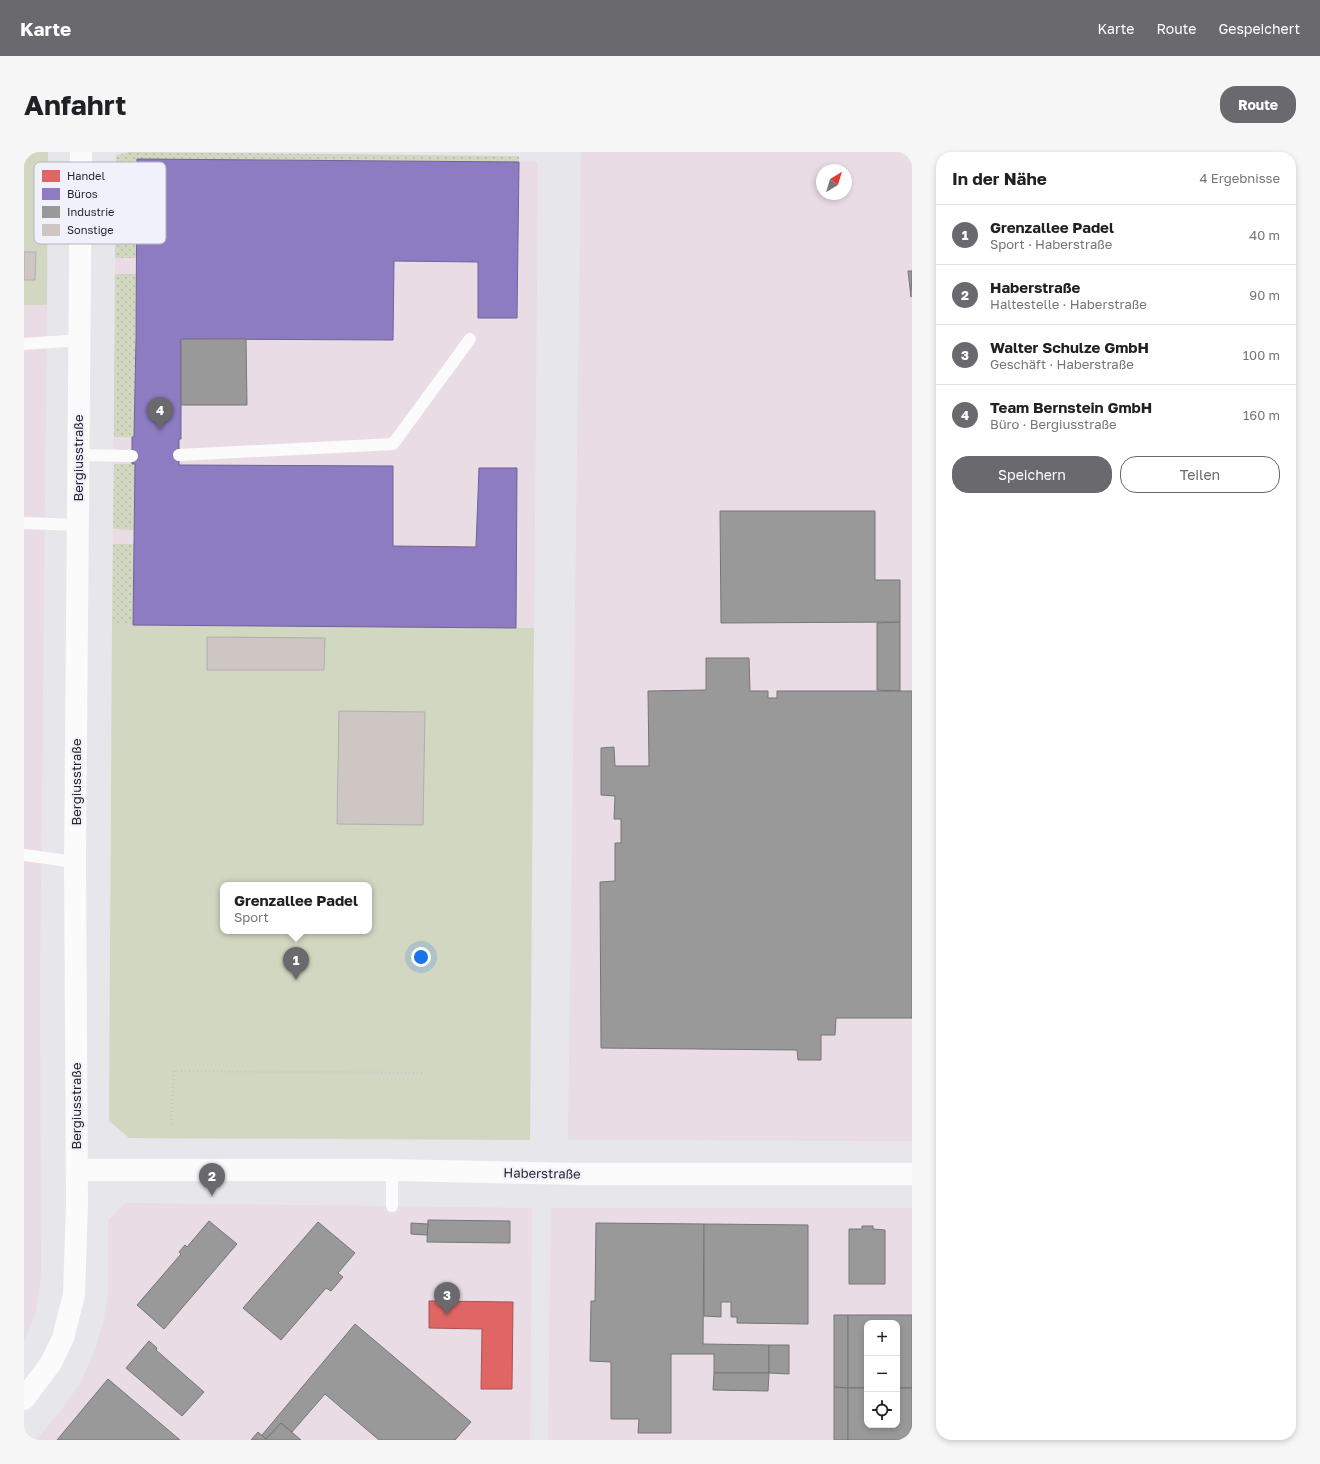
<!DOCTYPE html>
<html lang="de">
<head>
<meta charset="utf-8">
<style>
  body { margin:0; font-family:"Golos Text",sans-serif; background:#f6f6f6; color:#202124 }
  .controls { position:absolute; right:12px; bottom:12px; display:grid; overflow:hidden; border-radius:8px; box-shadow:0 2px 6px #0003 }
  .controls button { width:36px; height:36px; display:grid; place-items:center; padding:0; border:0; border-bottom:1px solid #e0e0e0; background:#fff; color:#202124; font:20px sans-serif }
  .compass { position:absolute; left:792px; top:12px; width:36px; height:36px; border-radius:50%; background:#fff; box-shadow:0 2px 6px #0003; rotate:38deg }
  .you { position:absolute; left:397px; top:805px; width:14px; height:14px; margin:-10px; border:3px solid #fff; border-radius:50%; background:#1a73e8; box-shadow:0 0 0 6px #1a73e833 }
  .badge { display:grid; place-items:center; width:26px; height:26px; border-radius:50%; background:#69696e; color:#fff; font-size:13px; font-weight:700 }
  .pin { position:absolute; translate:-50% -33px; filter:drop-shadow(0 1px 2px #0008) }
  .pin::after { content:''; position:absolute; top:21px; width:14px; height:12px; background:inherit; clip-path:polygon(0 0,100% 0,50% 100%) }
  .popup { position:absolute; left:196px; top:730px; width:152px; height:52px; box-sizing:border-box; display:grid; place-content:center; border-radius:8px; background:#fff; filter:drop-shadow(0 1px 3px #0005); font-size:13px; white-space:nowrap; color:#757577 }
  .popup b { font-size:15px; color:#202124 }
  .popup::after { content:''; position:absolute; left:50%; top:100%; margin-left:-8px; border:8px solid transparent; border-top-color:#fff }
  .list { margin:0; padding:0; list-style:none }
  h2 { display:flex; justify-content:space-between; align-items:center; height:52px; margin:0; padding:0 16px; font-size:17px }
  h2 small { font-size:13px; font-weight:400; color:#757577 }
  .list li { display:grid; grid-template-columns:26px 1fr auto; gap:12px; align-items:center; box-sizing:border-box; height:60px; padding:0 16px; border-top:1px solid #e0e0e0 }
  .list b { display:block; font-size:15px; white-space:nowrap }
  .list p { margin:0; font-size:13px; white-space:nowrap; color:#757577 }
  .list em { font-size:13px; font-style:normal; color:#757577 }
  .actions { display:flex; gap:8px; padding:12px 16px }
  .actions a { flex:1; padding:9px 0; border:1px solid #69696e; border-radius:16px; text-align:center; font-size:14px; color:#69696e }
  .actions .main { background:#69696e; color:#fff }
  .icon { flex:none; width:22px; height:22px; fill:none; stroke:currentColor; stroke-width:2; stroke-linecap:round; stroke-linejoin:round }
  .map { position:relative; flex:none; width:888px; height:1288px; overflow:hidden; border-radius:16px }
  header { display:flex; align-items:center; gap:24px; box-sizing:border-box; height:56px; padding:0 20px; background:#69696e; color:#fff }
  header strong { font-size:19px }
  nav { display:flex; gap:22px; margin-inline-start:auto; font-size:14px }
  .intro { display:flex; align-items:center; justify-content:space-between; box-sizing:border-box; height:96px; padding:0 24px }
  h1 { margin:0; font-size:28px }
  .button { padding:10px 18px; border-radius:16px; background:#69696e; color:#fff; font-size:14px; font-weight:700 }
  main { display:flex; gap:24px; padding:0 24px }
  aside { flex:1; background:#fff; border-radius:16px; box-shadow:0 2px 6px #0003 }
  .map>svg:first-child { display:block }
  .industrial { fill:#e9dce4; fill-rule:evenodd }
  .grass { fill:url(#grass-dots) }
  .park { fill:#d2d7c1; fill-rule:evenodd }
  .shops { fill:#e06666; stroke:#a85354 }
  .offices { fill:#8e7cc3; stroke:#6f6295 }
  .industry { fill:#999; stroke:#767678 }
  .building { fill:#cdc6c2; stroke:#b0aeb0 }
  .lines { fill:none; stroke-linecap:round; stroke-linejoin:round }
  .path { stroke:#c6c6c8; stroke-width:2.5; stroke-dasharray:1 3; stroke-linecap:butt }
  .service { stroke:#fbfbfc; stroke-width:12 }
  .minor { stroke:#fbfbfc; stroke-width:22 }
  .labels { text-anchor:middle; dominant-baseline:central; stroke-width:4; stroke-linejoin:round; paint-order:stroke }
  .street-label { font-size:13px; fill:#26262a; stroke:#f0f1fb }
  .key { fill:#f0f1fb; stroke:#b3b4bc; stroke-width:1 }
  .key-label { font-size:11px; fill:#26262a }
</style>
</head>
<body>
<header>
<strong>Karte</strong>
<nav><a>Karte</a><a>Route</a><a>Gespeichert</a></nav>
</header>
<div class="intro"><h1>Anfahrt</h1><a class="button">Route</a></div>
<main>
<div class="map">
<svg width="888" height="1288" viewBox="0 0 888 1288">
  <defs>
    <pattern id="grass-dots" width="8" height="8" patternUnits="userSpaceOnUse"><rect width="8" height="8" fill="#d2d7c1"/><path d="M2 2h.1M6 6h.1" fill="none" stroke="#b4b8a6" stroke-width="1.8" stroke-linecap="round"/></pattern>
  </defs>
  <rect width="100%" height="100%" fill="#e6e6eb"/>
  <g class="industrial">
    <path d="M 557,0 L 888,0 L 888,989 L 544,988 ZM 798,18 L 822,18 L 822,42 L 798,42 Z"/>
    <polygon points="92,7 514,10 510,476 88,473"/>
    <polygon points="0,153 23,153 16,826 17,1125 12,1159 0,1189"/>
    <polygon points="102,1051 508,1056 506,1288 12,1288 38,1257 57,1230 71,1198 80,1167 84,1141 84,1068"/>
    <path d="M 527,1056 L 888,1056 L 888,1288 L 524,1288 ZM 843,1171 L 873,1171 L 873,1273 L 843,1273 Z"/>
  </g>
  <g class="grass">
    <polygon points="105,0 495,4 495,10 113,7 112,106 91,106 92,3"/>
    <polygon points="91,122 112,122 110,285 90,285"/>
    <polygon points="90,312 111,312 110,378 89,377"/>
    <polygon points="89,392 110,392 109,473 88,473"/>
  </g>
  <g class="park">
    <polygon points="0,0 24,0 23,153 0,153"/>
    <path d="M 88,473 L 510,476 L 506,988 L 105,986 L 85,969 ZM 199,733 L 345,733 L 345,779 L 199,779 Z"/>
  </g>
  <polygon class="shops" points="405,1149 489,1150 488,1237 457,1237 458,1177 405,1176"/>
  <polygon class="offices" points="113,7 495,10 493,166 454,166 454,110 370,109 369,188 157,187 157,287 155,287 155,313 369,314 369,394 452,395 455,316 493,316 492,476 109,473 111,312 108,312 108,285 110,285 112,187"/>
  <g class="industry">
    <polygon points="884,119 888,119 887,145"/>
    <polygon points="157,187 222,187 223,253 157,253"/>
    <polygon points="696,359 851,359 851,428 876,428 876,470 697,471"/>
    <polygon points="876,470 876,539 853,538 853,471"/>
    <polygon points="682,506 725,506 726,539 744,539 744,546 753,546 753,539 888,539 888,866 812,866 811,883 797,883 797,908 774,908 773,898 577,896 576,730 591,729 591,691 597,691 597,667 590,667 591,644 577,643 577,596 590,595 591,614 625,614 624,539 682,538"/>
    <polygon points="404,1068 486,1069 486,1091 403,1090"/>
    <polygon points="185,1069 213,1092 140,1177 113,1153 157,1102 155,1100 161,1093 163,1095"/>
    <polygon points="294,1070 331,1101 314,1121 319,1125 307,1139 302,1136 257,1188 219,1156"/>
    <polygon points="387,1071 404,1072 403,1083 387,1082"/>
    <polygon points="572,1071 680,1072 679,1192 745,1193 745,1221 690,1221 690,1202 647,1202 647,1281 614,1281 615,1267 587,1267 587,1210 566,1209 567,1149 571,1149"/>
    <polygon points="680,1072 784,1073 784,1172 713,1171 713,1165 707,1165 707,1150 697,1150 697,1165 680,1164"/>
    <polygon points="838,1074 849,1074 849,1077 861,1078 861,1132 825,1132 825,1077 838,1077"/>
    <polygon points="810,1163 824,1163 824,1236 810,1235"/>
    <polygon points="824,1163 888,1163 888,1236 873,1236 873,1171 843,1171 843,1236 824,1236"/>
    <polygon points="331,1172 447,1270 431,1288 355,1288 301,1242 268,1280 257,1271 242,1287 238,1283"/>
    <polygon points="125,1189 133,1196 132,1198 180,1240 158,1264 102,1216"/>
    <polygon points="745,1193 765,1193 765,1222 745,1221"/>
    <polygon points="690,1221 745,1221 744,1239 689,1238"/>
    <polygon points="84,1227 156,1288 33,1288"/>
    <polygon points="810,1235 824,1236 824,1288 810,1288"/>
    <polygon points="824,1236 843,1236 843,1273 873,1273 873,1236 888,1236 888,1288 824,1288"/>
    <polygon points="257,1271 277,1288 227,1288 234,1280 242,1287"/>
  </g>
  <g class="building">
    <polygon points="0,100 12,100 11,128 0,128"/>
    <polygon points="183,485 301,486 300,518 183,518"/>
    <polygon points="315,559 401,560 399,673 313,672"/>
  </g>
  <g class="lines">
    <g class="path">
      <polyline points="147,972 150,919 401,921"/>
      <polyline points="188,1044 188,1047"/>
    </g>
    <g class="service">
      <polyline points="0,192 55,188"/>
      <polyline points="54,303 108,304"/>
      <polyline points="155,303 369,292 446,187"/>
      <polyline points="0,371 54,373"/>
      <polyline points="0,703 51,710"/>
      <polyline points="368,1054 368,1018"/>
    </g>
    <g class="minor">
      <polyline points="53,1018 368,1018 554,1022 888,1022"/>
      <polyline points="0,1247 27,1211 39,1186 50,1143 53,1052 51,710 57,0"/>
    </g>
  </g>
  <g class="labels">
    <g class="street-label">
      <text transform="translate(54 306) rotate(-90)">Bergiusstraße</text>
      <text transform="translate(52 630) rotate(-90)">Bergiusstraße</text>
      <text transform="translate(52 954) rotate(-90)">Bergiusstraße</text>
      <text transform="translate(518 1021) rotate(1)">Haberstraße</text>
    </g>
  </g>
  <rect x="10" y="10" width="132" height="82" rx="6" class="key"/>
  <rect x="18" y="18" width="18" height="12" fill="#e06666"/>
  <rect x="18" y="36" width="18" height="12" fill="#8e7cc3"/>
  <rect x="18" y="54" width="18" height="12" fill="#999"/>
  <rect x="18" y="72" width="18" height="12" fill="#cdc6c2"/>
  <g class="key-label">
    <text x="43" y="28">Handel</text>
    <text x="43" y="46">Büros</text>
    <text x="43" y="64">Industrie</text>
    <text x="43" y="82">Sonstige</text>
  </g>
</svg>
<div class="controls">
<button>+</button>
<button>−</button>
<button><svg class="icon" aria-label="locate" viewBox="0 0 24 24"><circle cx="12" cy="12" r="6"/><path d="M12 2v4M12 18v4M2 12h4M18 12h4"/></svg></button>
</div>
<svg class="compass" viewBox="-18 -18 36 36"><path d="M0-13l5 13h-10z" fill="#e53935"/><path d="M0 13l5-13h-10z" fill="#757577"/></svg>
<div class="you"></div>
<div class="pin badge" style="left:272px;top:828px">1</div>
<div class="popup"><b>Grenzallee Padel</b>Sport</div>
<div class="pin badge" style="left:188px;top:1044px">2</div>
<div class="pin badge" style="left:423px;top:1163px">3</div>
<div class="pin badge" style="left:136px;top:278px">4</div>
</div>
<aside>
<h2>In der Nähe<small>4 Ergebnisse</small></h2>
<ul class="list">
<li><span class="badge">1</span><div><b>Grenzallee Padel</b><p>Sport · Haberstraße</p></div><em>40 m</em></li>
<li><span class="badge">2</span><div><b>Haberstraße</b><p>Haltestelle · Haberstraße</p></div><em>90 m</em></li>
<li><span class="badge">3</span><div><b>Walter Schulze GmbH</b><p>Geschäft · Haberstraße</p></div><em>100 m</em></li>
<li><span class="badge">4</span><div><b>Team Bernstein GmbH</b><p>Büro · Bergiusstraße</p></div><em>160 m</em></li>
</ul>
<div class="actions"><a class="main">Speichern</a><a>Teilen</a></div>
</aside>
</main>
</body>
</html>
